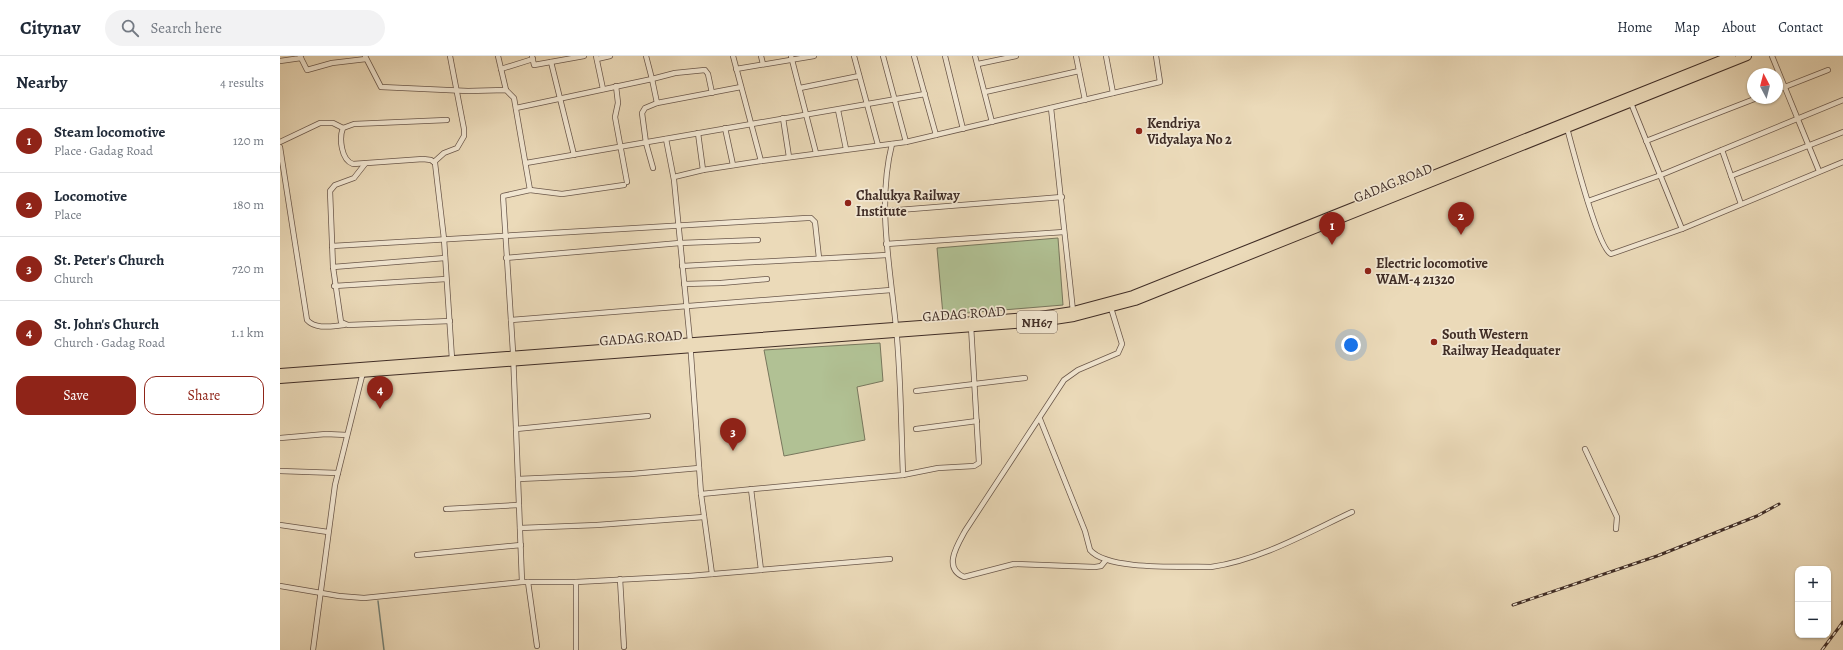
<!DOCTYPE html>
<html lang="en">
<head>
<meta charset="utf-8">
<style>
  body { margin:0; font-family:Alegreya,serif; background:#f2f2f3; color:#1f2937 }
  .controls { position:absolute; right:12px; bottom:12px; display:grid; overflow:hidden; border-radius:8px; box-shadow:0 1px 3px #0004 }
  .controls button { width:36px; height:36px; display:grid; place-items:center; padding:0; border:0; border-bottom:1px solid #e0e1e3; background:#fff; color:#1f2937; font:20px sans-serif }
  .compass { position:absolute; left:1467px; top:12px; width:36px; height:36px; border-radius:50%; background:#fff; box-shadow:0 1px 3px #0004; rotate:353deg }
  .you { position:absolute; left:1071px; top:289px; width:14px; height:14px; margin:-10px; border:3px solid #fff; border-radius:50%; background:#1a73e8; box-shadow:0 0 0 6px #1a73e833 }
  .badge { display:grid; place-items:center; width:26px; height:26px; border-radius:50%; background:#8f2418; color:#fff; font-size:13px; font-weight:700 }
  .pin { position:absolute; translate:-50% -33px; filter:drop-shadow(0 1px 2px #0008) }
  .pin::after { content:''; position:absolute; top:21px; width:14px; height:12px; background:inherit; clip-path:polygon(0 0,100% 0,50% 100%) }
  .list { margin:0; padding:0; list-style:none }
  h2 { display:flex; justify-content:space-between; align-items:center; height:52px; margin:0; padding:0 16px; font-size:17px }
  h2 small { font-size:13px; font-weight:400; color:#747a83 }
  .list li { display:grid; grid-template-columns:26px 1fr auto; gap:12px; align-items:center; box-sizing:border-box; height:64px; padding:0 16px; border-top:1px solid #e0e1e3 }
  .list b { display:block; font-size:15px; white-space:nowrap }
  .list p { margin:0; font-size:13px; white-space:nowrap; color:#747a83 }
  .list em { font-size:13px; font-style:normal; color:#747a83 }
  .actions { display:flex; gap:8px; padding:12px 16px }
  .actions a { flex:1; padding:9px 0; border:1px solid #8f2418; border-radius:12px; text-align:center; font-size:14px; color:#8f2418 }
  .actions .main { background:#8f2418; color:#fff }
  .icon { flex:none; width:22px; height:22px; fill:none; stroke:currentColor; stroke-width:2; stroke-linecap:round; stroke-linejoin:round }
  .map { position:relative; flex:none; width:1563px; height:594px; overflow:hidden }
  header { display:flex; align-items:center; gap:24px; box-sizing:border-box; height:56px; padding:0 20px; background:#fff; border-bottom:1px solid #e0e1e3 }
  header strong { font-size:19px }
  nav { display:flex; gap:22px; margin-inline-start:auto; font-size:14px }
  .search { width:280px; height:36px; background:#f2f2f3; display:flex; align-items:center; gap:10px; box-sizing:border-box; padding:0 14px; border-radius:22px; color:#747a83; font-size:15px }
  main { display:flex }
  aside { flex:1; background:#fff }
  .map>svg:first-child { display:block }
  .green { fill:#b1c194; stroke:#78775d }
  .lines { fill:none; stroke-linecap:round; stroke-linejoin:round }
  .stream { stroke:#758278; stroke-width:1.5 }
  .minor-casing { stroke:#6b584b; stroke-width:6 }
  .trunk-casing { stroke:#402d26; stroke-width:10 }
  .minor { stroke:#f2e7d2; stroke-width:4.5 }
  .trunk { stroke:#ebdab9; stroke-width:8 }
  .rail-casing { stroke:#402d26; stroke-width:3 }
  .rail { stroke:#f2e7d2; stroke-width:1.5; stroke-dasharray:4.5; stroke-linecap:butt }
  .poi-dot { fill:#8f2418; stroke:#f2e7d2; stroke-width:1.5 }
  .labels { text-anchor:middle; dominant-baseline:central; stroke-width:3.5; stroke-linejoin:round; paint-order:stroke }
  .shield { fill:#f2e7d2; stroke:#75655a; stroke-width:1 }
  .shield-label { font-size:13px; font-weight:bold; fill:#402d26 }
  .poi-label { font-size:14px; font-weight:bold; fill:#402d26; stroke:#f2e7d2; text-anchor:start }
  .street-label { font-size:14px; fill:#402d26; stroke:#f2e7d2 }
</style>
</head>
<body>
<header>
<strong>Citynav</strong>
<div class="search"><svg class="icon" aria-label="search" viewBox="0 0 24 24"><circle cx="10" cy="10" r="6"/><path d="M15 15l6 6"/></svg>Search here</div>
<nav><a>Home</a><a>Map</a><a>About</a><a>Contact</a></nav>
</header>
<main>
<aside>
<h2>Nearby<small>4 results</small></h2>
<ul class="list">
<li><span class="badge">1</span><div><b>Steam locomotive</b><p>Place · Gadag Road</p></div><em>120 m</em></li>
<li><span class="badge">2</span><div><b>Locomotive</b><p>Place</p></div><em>180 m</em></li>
<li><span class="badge">3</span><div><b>St. Peter's Church</b><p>Church</p></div><em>720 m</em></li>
<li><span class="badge">4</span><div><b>St. John's Church</b><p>Church · Gadag Road</p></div><em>1.1 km</em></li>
</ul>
<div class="actions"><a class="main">Save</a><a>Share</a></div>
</aside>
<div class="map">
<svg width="1563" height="594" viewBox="0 0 1563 594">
  <rect width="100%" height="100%" fill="#ebdab9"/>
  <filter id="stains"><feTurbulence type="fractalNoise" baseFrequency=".005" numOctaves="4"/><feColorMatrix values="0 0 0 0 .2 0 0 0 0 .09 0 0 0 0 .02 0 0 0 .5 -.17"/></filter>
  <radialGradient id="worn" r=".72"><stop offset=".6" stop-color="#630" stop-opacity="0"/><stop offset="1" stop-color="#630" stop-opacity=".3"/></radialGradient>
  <g class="green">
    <polygon points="778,182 783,249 663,259 657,192"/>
    <polygon points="600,287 603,325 577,331 585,384 504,400 484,294"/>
  </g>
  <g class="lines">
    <polyline class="stream" points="98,545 104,594"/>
    <g class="minor-casing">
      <g id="minor">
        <polyline points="85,0 101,31 188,35 226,34 234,42 250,134 223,140 233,296 242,526"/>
        <polyline points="218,0 226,34"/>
        <polyline points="252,0 254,9 304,0"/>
        <polyline points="316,0 323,33"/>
        <polyline points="366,0 372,23 395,17 425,14 428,18 432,37"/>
        <polyline points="453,0 481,105"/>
        <polyline points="481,0 483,8"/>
        <polyline points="511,0 536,97"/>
        <polyline points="574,0 598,89"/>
        <polyline points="603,0 626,86"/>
        <polyline points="634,0 656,79"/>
        <polyline points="665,0 683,73"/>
        <polyline points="695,0 712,66"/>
        <polyline points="796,0 805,44"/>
        <polyline points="826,0 833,37"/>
        <polyline points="1492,0 1539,115"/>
        <polyline points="21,2 27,14 52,7 86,3"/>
        <polyline points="317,3 330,0"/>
        <polyline points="0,5 21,2 20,0"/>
        <polyline points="271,6 294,99"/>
        <polyline points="698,8 736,0"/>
        <polyline points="221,13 253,3"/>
        <polyline points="456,13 534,0"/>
        <polyline points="336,30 338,47 335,61 347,126"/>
        <polyline points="520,32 579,20"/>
        <polyline points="1497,34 1548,14"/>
        <polyline points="705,36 799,15"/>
        <polyline points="1351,47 1402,173"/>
        <polyline points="236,52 372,23 377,47 461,31"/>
        <polyline points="771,52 793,255"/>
        <polyline points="558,54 566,93"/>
        <polyline points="503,62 509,101"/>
        <path d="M 167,64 L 74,68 L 63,72 C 59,82 61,104 73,108 L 143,103 L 151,104 L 155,107 L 164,183 L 172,303"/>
        <polyline points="445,72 453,109"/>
        <path d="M 1287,72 C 1292,90 1318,193 1331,198 L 1402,173 L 1563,106"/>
        <polyline points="418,77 423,114"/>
        <polyline points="386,83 394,124 410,285 421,438 432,518"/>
        <polyline points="1366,85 1477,42"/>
        <polyline points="0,86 40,67 53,67 63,72"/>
        <path d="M 0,91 L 27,264 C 36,274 52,270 64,269"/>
        <polyline points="1442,94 1461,148"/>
        <polyline points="154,106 164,97 177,92 184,80 184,73 170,0"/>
        <polyline points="246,107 645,38"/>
        <polyline points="85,108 74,122 55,129 50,135 53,211 61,266 68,269 170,265"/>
        <polyline points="373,112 366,87 362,57 365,52 377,47"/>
        <polyline points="1451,120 1563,76"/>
        <polyline points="394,121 423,114 481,105 626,86 880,26 876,0"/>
        <polyline points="250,134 282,138 344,129"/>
        <polyline points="1308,145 1381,119 1563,44"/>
        <polyline points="606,155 782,141"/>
        <polyline points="606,188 784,176"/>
        <polyline points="52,190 527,162 531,162 535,166 539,202"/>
        <polyline points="226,202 400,187 478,184"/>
        <polyline points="402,210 607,199"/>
        <polyline points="53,211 165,202"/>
        <polyline points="404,228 441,227 487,223"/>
        <polyline points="54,230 166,223"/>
        <polyline points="231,264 611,234"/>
        <polyline points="636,335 745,322"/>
        <path d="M 760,363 L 805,475 L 810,494 C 828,515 903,510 931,511 C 980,504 1027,477 1072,456"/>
        <polyline points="236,373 368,360"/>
        <polyline points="636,373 697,365"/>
        <polyline points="0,382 46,378 67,379"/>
        <polyline points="1305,393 1337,461 1336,473"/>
        <polyline points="0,415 58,417"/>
        <polyline points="623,419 658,412 694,410 699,407 691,270"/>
        <polyline points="238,423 351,418 419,412"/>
        <polyline points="471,433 481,514"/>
        <path d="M 421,438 L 623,419 C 621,370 621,320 616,271 C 610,210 597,148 612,88"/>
        <polyline points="166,453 239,449"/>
        <polyline points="0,469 48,476"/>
        <polyline points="240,472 317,469 424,461"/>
        <polyline points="137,499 241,489"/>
        <path d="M 826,504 L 821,510 L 815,511 L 734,508 L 684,521 C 662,512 678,488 685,475 L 784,324 L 798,314 L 838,297 L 842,288 L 831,252"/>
        <polyline points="340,523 344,591"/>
        <polyline points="248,526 257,590"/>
        <polyline points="0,530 59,540 84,542 242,526 296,526 409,520 610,503"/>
        <polyline points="33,594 55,429 83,316"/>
        <polyline points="296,594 296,526"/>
      </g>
    </g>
    <g class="trunk-casing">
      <g id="trunk">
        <polyline points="0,317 760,260 793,255 853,239 1451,0"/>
        <polyline points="0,323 761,266 794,261 855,245 1467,0"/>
      </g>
    </g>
    <use href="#minor" class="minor"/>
    <use href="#trunk" class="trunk"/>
    <g class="rail-casing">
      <g id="rail">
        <polyline points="1233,549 1377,500 1477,460 1499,448"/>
        <polyline points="1542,594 1563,566"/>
      </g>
    </g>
    <use href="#rail" class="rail"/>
  </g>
  <g class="poi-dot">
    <circle cx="859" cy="75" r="4"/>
    <circle cx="568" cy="147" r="4"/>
    <circle cx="1088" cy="215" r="4"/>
    <circle cx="1154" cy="286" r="4"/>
  </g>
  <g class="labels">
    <rect class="shield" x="737" y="255" width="40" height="22" rx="3"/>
    <g class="shield-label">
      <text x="757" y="266">NH67</text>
    </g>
    <g class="poi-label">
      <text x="867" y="67">Kendriya<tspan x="867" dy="16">Vidyalaya No 2</tspan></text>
      <text x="576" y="139">Chalukya Railway<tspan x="576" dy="16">Institute</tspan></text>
      <text x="1096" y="207">Electric locomotive<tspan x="1096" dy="16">WAM-4 21320</tspan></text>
      <text x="1162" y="278">South Western<tspan x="1162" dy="16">Railway Headquater</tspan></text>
    </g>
    <g class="street-label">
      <text transform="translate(1113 127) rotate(-22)">GADAG ROAD</text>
      <text transform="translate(684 258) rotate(-4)">GADAG ROAD</text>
      <text transform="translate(361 282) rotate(-4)">GADAG ROAD</text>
    </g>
  </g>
  <rect width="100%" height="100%" filter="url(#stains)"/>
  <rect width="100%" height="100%" fill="url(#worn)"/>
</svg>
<div class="controls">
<button>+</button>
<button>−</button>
</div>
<svg class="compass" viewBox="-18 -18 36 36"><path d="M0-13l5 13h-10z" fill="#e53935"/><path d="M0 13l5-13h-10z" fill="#747a83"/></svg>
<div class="you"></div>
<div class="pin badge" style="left:1052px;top:189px">1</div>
<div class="pin badge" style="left:1181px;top:179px">2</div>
<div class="pin badge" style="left:453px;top:395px">3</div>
<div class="pin badge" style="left:100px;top:353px">4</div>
</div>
</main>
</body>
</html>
